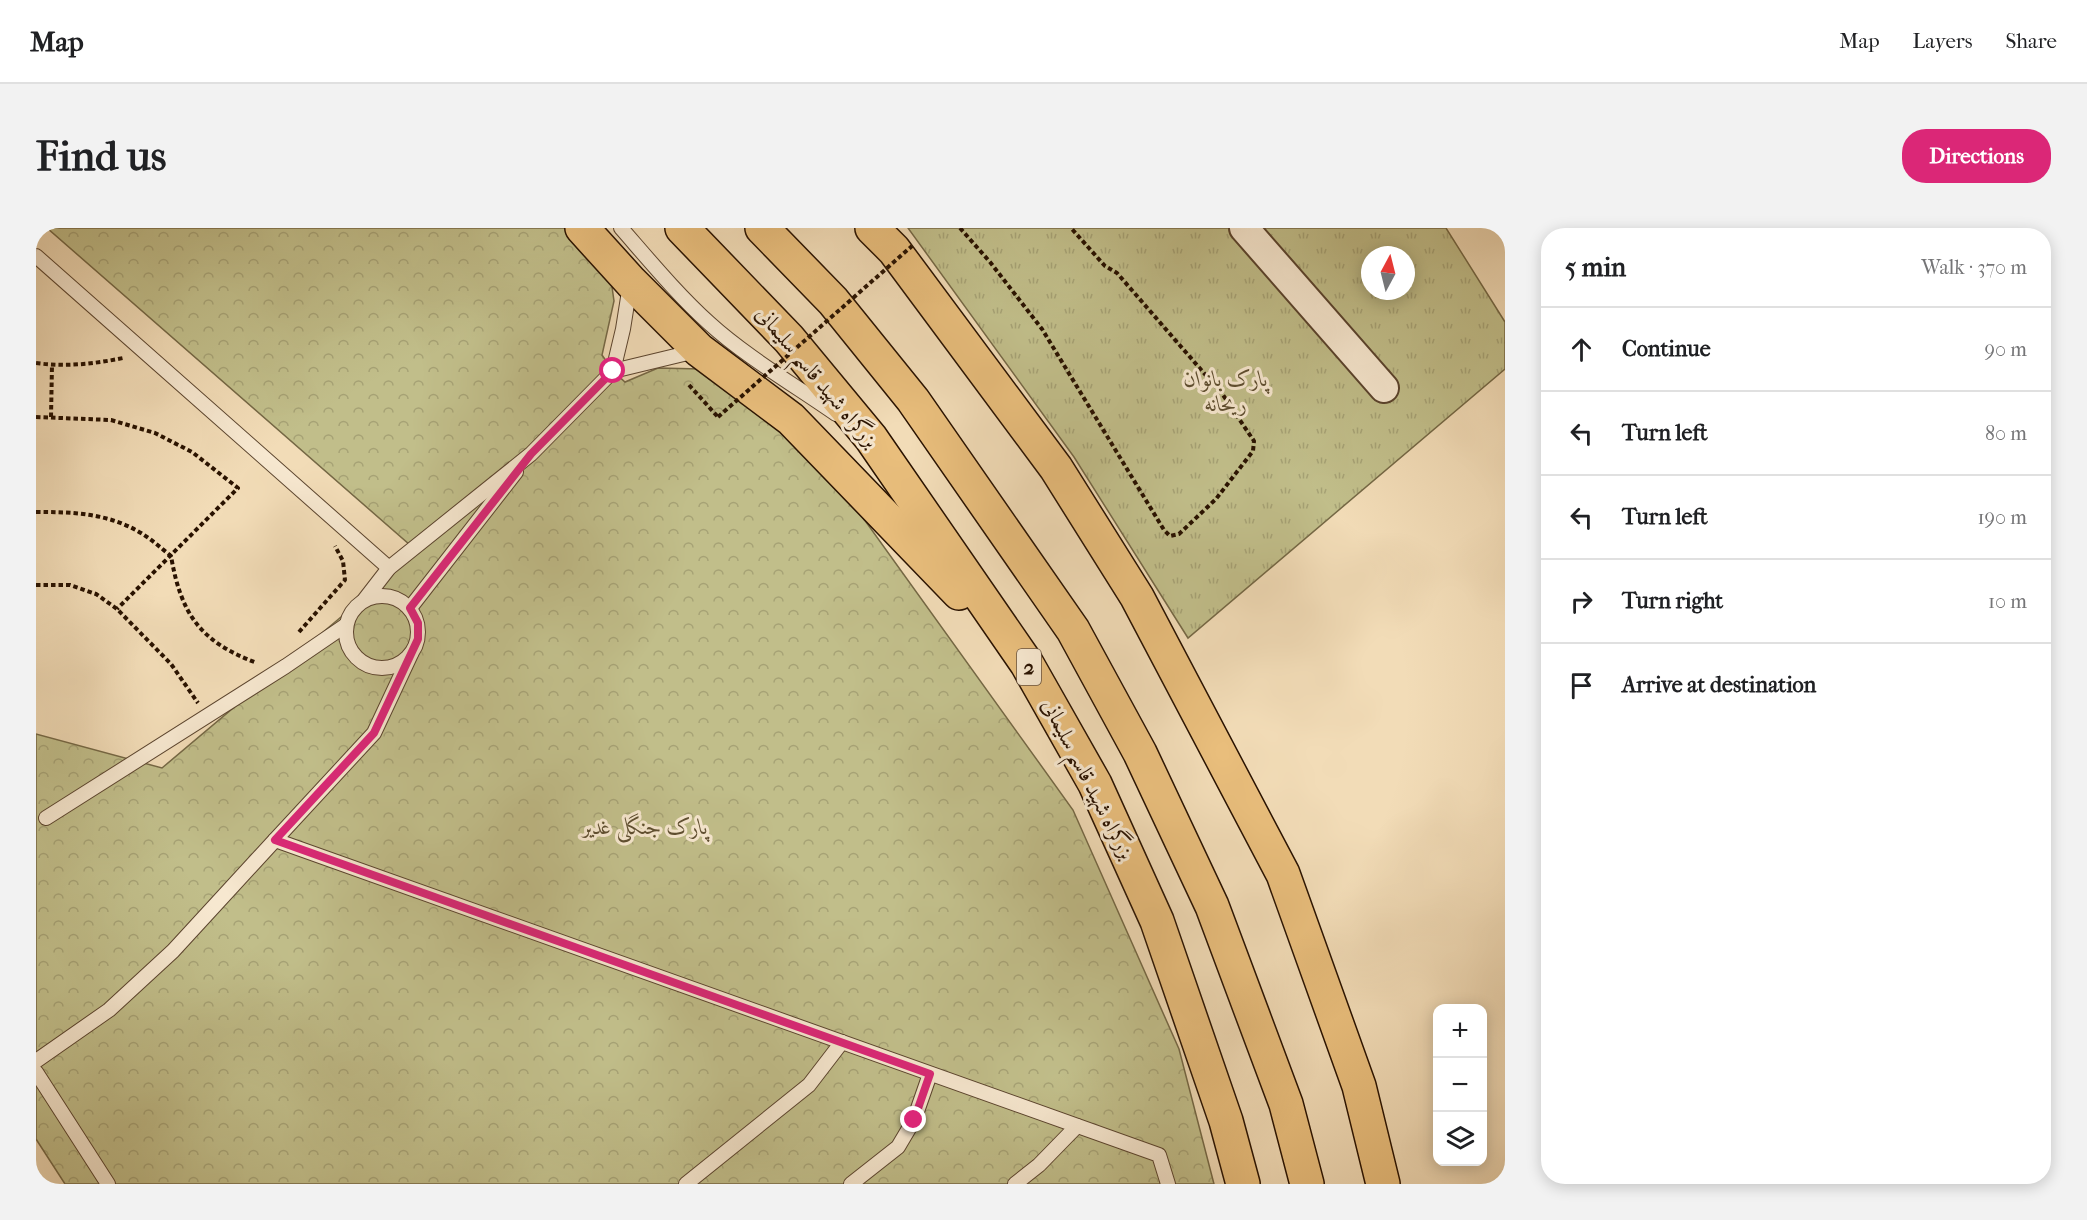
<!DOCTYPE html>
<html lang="en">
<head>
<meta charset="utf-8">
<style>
  body { margin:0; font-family:"IM FELL French Canon",Amiri,serif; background:#f2f2f2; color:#202124 }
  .controls { position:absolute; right:18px; bottom:18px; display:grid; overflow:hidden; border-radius:12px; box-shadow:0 3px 15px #0003 }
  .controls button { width:54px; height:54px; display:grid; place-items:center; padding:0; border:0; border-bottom:2px solid #e0e0e0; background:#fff; color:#202124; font:30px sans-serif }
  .compass { position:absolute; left:1325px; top:18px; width:54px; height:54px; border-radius:50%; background:#fff; box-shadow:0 3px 15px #0003; rotate:7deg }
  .stop { position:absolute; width:18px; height:18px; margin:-14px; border:4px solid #db2777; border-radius:50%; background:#fff }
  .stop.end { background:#db2777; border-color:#fff; box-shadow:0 2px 6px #0008 }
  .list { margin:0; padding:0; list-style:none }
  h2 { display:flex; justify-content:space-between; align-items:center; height:78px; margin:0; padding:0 24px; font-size:26px }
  h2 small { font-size:20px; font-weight:400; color:#757577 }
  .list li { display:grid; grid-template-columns:39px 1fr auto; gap:18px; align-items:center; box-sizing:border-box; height:84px; padding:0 24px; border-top:2px solid #e0e0e0 }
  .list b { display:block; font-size:22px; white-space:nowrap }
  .list em { font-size:20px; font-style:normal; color:#757577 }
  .icon { flex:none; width:33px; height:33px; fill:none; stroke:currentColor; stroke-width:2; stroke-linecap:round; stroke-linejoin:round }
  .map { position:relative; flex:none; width:1469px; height:956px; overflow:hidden; border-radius:24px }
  header { display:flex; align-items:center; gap:36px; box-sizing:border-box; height:84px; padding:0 30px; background:#fff; border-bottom:2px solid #e0e0e0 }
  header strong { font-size:28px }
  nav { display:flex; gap:33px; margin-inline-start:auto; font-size:21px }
  .intro { display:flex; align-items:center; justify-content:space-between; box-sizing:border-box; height:144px; padding:0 36px }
  h1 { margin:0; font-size:42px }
  .button { padding:15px 27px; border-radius:24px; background:#db2777; color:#fff; font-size:21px; font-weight:700 }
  main { display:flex; gap:36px; padding:0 36px }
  aside { flex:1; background:#fff; border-radius:24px; box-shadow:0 3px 15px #0003 }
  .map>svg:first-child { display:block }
  .grass { fill:url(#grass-tufts); stroke:#756845; stroke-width:1.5; fill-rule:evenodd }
  .forest { fill:url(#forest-crowns); stroke:#756845; stroke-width:1.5 }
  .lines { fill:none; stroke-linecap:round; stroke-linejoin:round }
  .service-casing { stroke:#5b442e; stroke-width:16 }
  .minor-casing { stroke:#5b442e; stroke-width:32 }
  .trunk-casing { stroke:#291200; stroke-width:36 }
  .path { stroke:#291200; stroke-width:4; stroke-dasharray:4.5 3; stroke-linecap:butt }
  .service { stroke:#f7e8d0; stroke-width:14 }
  .minor { stroke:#f7e8d0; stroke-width:28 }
  .trunk { stroke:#e9be7c; stroke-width:33 }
  .path-bridge { stroke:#291200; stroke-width:4; stroke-dasharray:4.5 3; stroke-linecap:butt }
  .route { stroke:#db2777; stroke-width:8 }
  .labels { text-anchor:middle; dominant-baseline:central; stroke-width:6; stroke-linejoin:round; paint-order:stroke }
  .shield { fill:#f7e8d0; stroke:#67523e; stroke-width:1.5 }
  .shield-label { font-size:21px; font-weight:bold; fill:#291200 }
  .street-label { font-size:22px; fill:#291200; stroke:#f7e8d0 }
  .park-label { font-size:22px; font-style:italic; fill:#5e4e30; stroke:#f7e8d0 }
</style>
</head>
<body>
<header>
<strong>Map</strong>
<nav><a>Map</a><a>Layers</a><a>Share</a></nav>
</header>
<div class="intro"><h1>Find us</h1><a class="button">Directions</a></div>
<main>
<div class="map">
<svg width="1469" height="956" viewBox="0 0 1469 956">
  <defs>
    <pattern id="grass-tufts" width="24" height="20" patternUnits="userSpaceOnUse" patternTransform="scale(1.5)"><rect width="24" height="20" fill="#c1be8a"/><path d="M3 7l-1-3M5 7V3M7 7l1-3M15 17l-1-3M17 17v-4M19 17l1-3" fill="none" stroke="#a6a275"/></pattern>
    <pattern id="forest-crowns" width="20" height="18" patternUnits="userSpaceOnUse" patternTransform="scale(1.5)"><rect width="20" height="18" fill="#c1be8a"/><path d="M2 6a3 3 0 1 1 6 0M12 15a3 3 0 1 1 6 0" fill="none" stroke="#a6a275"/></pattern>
  </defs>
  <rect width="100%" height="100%" fill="#f2dcb7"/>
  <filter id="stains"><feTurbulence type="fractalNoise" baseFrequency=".00333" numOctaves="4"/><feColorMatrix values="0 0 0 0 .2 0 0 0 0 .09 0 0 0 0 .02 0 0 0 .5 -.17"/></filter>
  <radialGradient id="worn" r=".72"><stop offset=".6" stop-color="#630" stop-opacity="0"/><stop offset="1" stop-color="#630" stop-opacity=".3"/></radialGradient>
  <path class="grass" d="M 872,0 L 1410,0 L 1469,94 L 1469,141 L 1152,410 L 1038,229 ZM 1334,27 L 1370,27 L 1370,63 L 1334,63 Z"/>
  <polygon class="forest" points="11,0 528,0 575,52 578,73 566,127 577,143 589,154 622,140 665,141 767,216 820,280 1037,582 1143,821 1178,956 29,956 0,911 0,506 126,540 382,324"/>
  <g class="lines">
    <g class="service-casing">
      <g id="service">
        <path d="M 585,0 C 613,32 641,66 673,95 C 709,128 760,158 800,186"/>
        <polyline points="0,28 353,340"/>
        <polyline points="577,143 587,101 594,57"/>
        <circle cx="346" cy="404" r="36"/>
        <polyline points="329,371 353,340 495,226 577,143 660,123"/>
        <polyline points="374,380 480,244"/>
        <polyline points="10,590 250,438 310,397"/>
        <polyline points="239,612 1123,927 1132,956"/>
        <polyline points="0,833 73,782 137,723 239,612 338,505 375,426"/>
        <polyline points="0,844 72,956"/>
        <polyline points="650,956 773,857 806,814"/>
        <polyline points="815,956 862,919 878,892 894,846"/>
        <polyline points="979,956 1003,937 1041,898"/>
      </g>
    </g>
    <g class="minor-casing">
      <polyline id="minor" points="1208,0 1348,160"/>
    </g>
    <g class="trunk-casing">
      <g id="trunk">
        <polyline points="546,0 595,54 663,122 755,191 923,365"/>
        <polyline points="646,0 753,111 835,210 991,436 1059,556 1121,693 1190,893 1207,956"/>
        <polyline points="726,0 797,73 877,172 1037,402 1104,525 1176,678 1250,876 1271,956"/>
        <polyline points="836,0 858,22 1020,240 1101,369 1247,646 1323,858 1347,956"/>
      </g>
    </g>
    <g class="path">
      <polyline points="924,0 954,34 1006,101 1128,302 1134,308 1143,306 1180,271 1217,223 1218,213 1187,167 1081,45 1069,38 1035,0"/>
      <path d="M 0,135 C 29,139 58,136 87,130"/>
      <polyline points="653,157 682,189"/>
      <polyline points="0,189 75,192 119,205 156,224 202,260 81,381"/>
      <polyline points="15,189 16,137"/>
      <path d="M 0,284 C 37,284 72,285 105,305 C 115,311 125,320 135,328 C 145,386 164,414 221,435"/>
      <polyline points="0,357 34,357 60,366 81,381 135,436 162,475"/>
      <polyline points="263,404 309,352 307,333 299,318"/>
    </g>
    <use href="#service" class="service"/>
    <use href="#minor" class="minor"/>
    <use href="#trunk" class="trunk"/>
    <polyline class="path-bridge" points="682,189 876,18"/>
  </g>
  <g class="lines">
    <polyline class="route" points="577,143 495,226 374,380 382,395 382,411 338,505 239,612 894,846 878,892"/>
  </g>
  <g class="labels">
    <rect class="shield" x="981" y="421" width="24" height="36" rx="4.5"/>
    <g class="shield-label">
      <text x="993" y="439">2</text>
    </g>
    <g class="street-label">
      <text transform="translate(781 149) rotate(50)">بزرگراه شهید قاسم سلیمانی</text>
      <text transform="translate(1052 551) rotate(63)">بزرگراه شهید قاسم سلیمانی</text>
    </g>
    <g class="park-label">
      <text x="1190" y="151">پارک بانوان<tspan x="1190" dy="25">ریحانه</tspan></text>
      <text x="609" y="599">پارک جنگلی غدیر</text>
    </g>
  </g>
  <rect width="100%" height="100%" filter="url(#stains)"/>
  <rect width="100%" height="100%" fill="url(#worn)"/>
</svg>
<div class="controls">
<button>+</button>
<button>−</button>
<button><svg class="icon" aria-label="layers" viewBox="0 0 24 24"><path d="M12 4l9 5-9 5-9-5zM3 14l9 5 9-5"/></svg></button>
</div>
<svg class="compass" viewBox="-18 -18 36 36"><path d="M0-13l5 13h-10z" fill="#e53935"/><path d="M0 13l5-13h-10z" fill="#757577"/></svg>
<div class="stop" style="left:577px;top:143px"></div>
<div class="stop end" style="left:878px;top:892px"></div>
</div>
<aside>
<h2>5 min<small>Walk · 370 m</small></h2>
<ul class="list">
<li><svg class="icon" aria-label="ahead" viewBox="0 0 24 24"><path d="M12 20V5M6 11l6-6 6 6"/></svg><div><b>Continue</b></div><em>90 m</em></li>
<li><svg class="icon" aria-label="left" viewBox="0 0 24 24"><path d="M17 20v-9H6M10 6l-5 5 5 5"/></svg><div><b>Turn left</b></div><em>80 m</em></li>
<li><svg class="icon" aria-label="left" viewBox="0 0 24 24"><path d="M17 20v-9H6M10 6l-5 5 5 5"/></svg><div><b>Turn left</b></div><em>190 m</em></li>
<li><svg class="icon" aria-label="right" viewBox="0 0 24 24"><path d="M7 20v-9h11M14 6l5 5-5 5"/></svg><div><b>Turn right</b></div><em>10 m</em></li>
<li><svg class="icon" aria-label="arrive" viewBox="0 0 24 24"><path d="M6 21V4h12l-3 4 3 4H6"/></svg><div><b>Arrive at destination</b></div></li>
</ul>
</aside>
</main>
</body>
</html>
